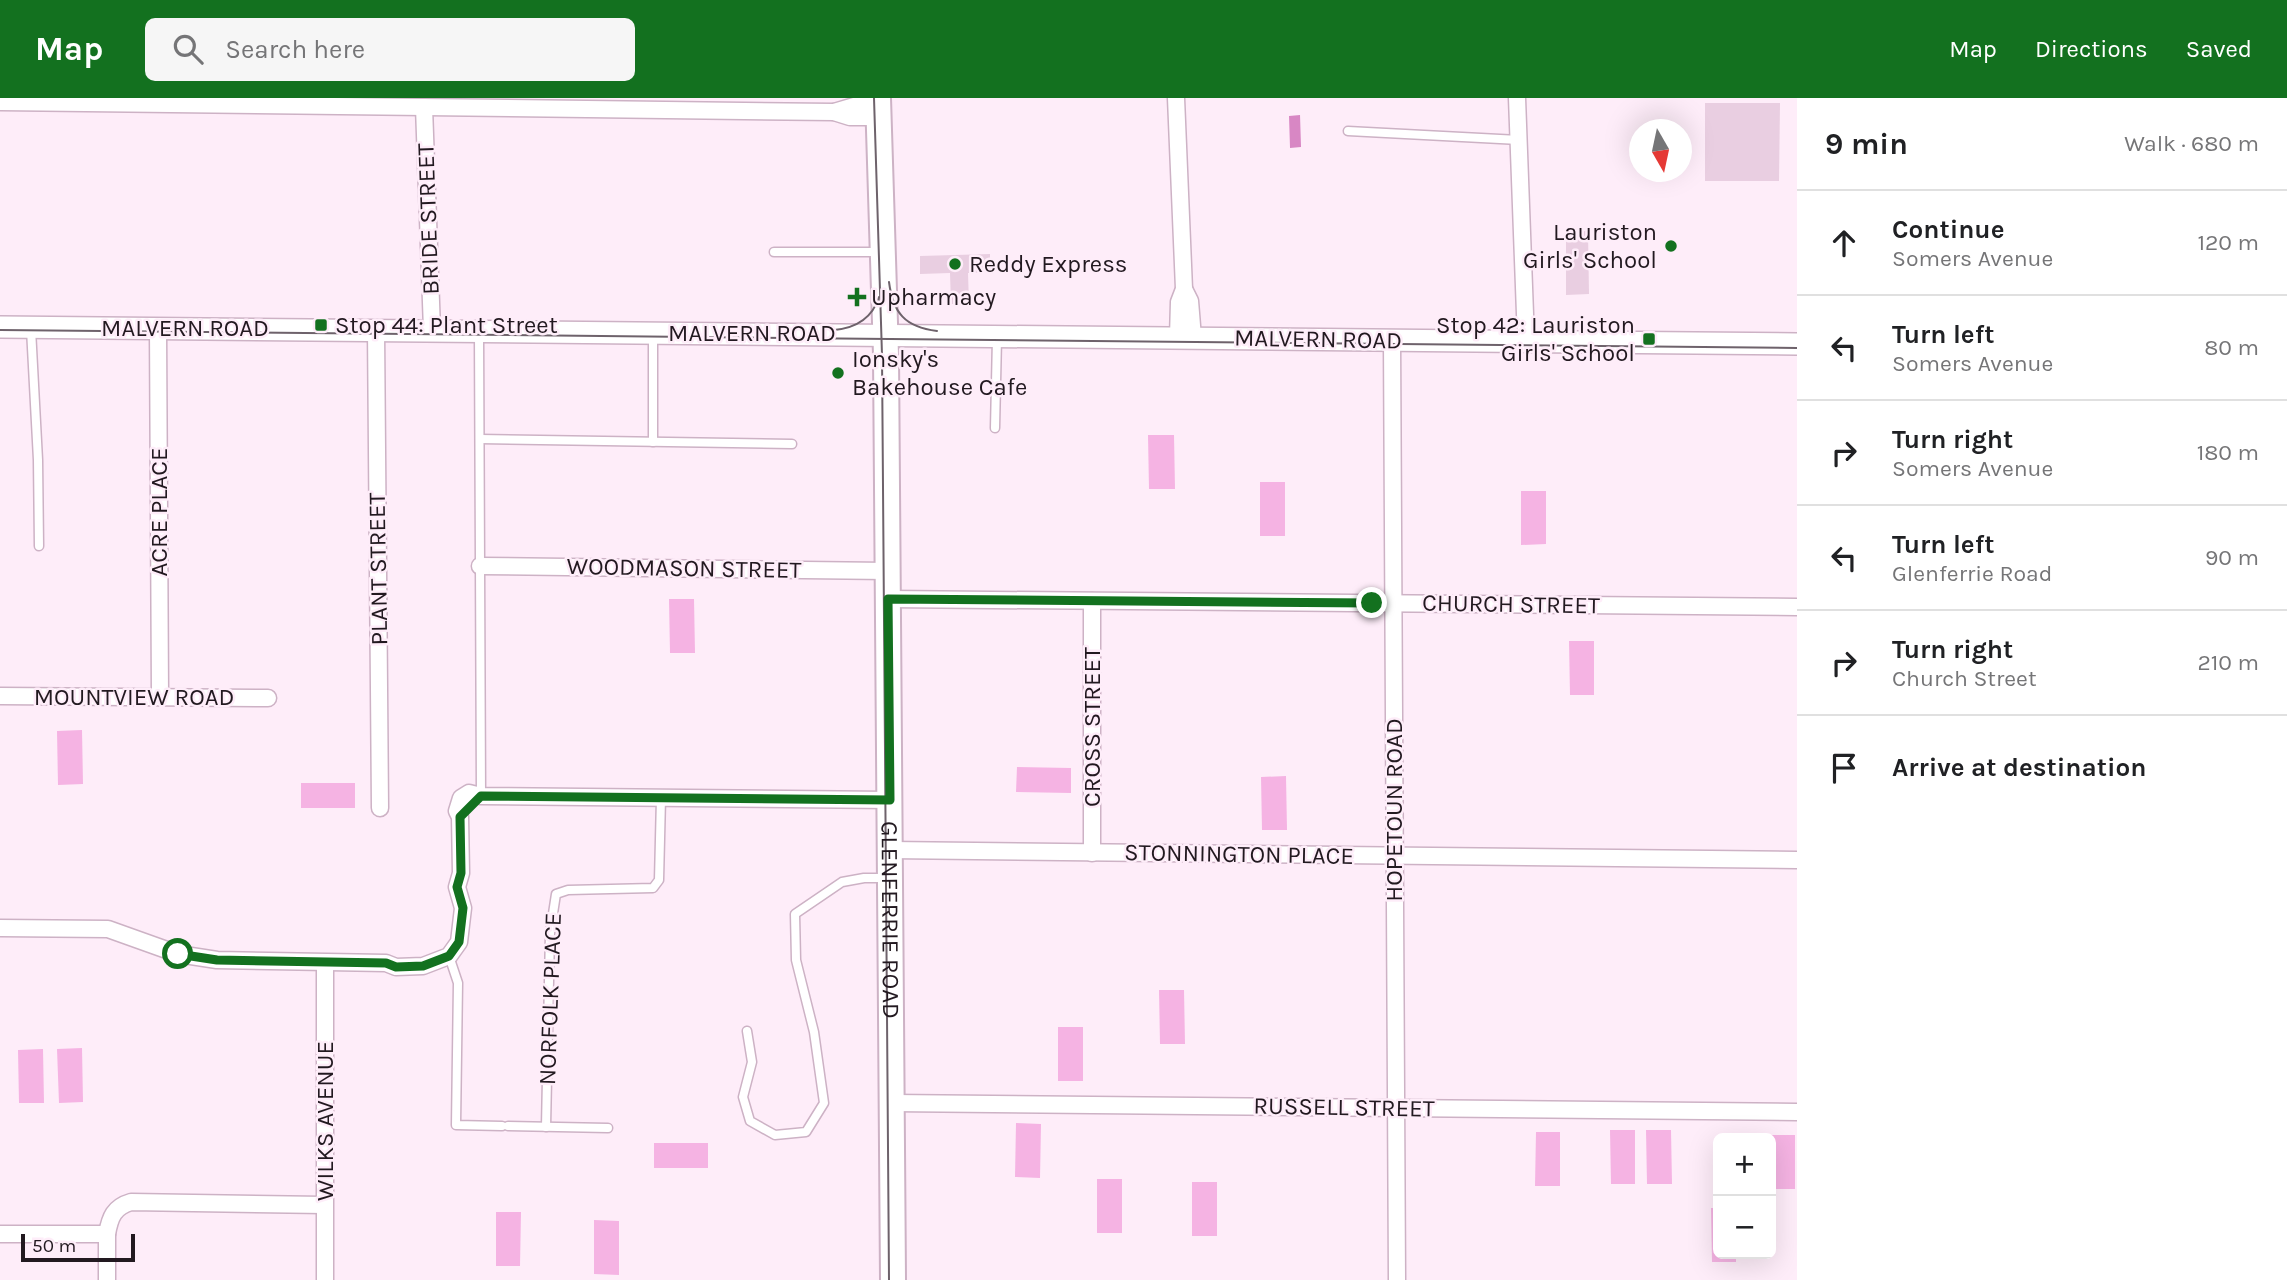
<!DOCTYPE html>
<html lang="en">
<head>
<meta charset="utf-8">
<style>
  body { margin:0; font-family:Karla,sans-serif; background:#f6f6f6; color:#202124 }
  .controls { position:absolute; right:21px; bottom:21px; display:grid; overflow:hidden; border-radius:10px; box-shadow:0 7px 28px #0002 }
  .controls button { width:63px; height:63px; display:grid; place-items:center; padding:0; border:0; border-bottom:2px solid #e0e0e0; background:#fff; color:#202124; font:35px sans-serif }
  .compass { position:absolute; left:1629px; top:21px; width:63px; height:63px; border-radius:50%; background:#fff; box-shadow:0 7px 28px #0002; rotate:171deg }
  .scale { position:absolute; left:21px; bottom:18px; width:114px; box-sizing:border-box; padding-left:7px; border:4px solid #221920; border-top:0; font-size:19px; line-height:24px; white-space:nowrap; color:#221920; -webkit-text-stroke:5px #feedf9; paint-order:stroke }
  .stop { position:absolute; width:21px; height:21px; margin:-16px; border:5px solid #13711f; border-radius:50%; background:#fff }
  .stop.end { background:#13711f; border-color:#fff; box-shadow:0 2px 7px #0008 }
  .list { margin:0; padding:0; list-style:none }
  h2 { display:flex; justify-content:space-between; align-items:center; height:91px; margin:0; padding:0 28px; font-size:30px }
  h2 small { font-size:23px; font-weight:400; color:#757577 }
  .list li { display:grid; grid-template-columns:46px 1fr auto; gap:21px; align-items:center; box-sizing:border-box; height:105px; padding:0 28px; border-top:2px solid #e0e0e0 }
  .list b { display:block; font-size:26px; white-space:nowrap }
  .list p { margin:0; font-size:23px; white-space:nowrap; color:#757577 }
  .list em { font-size:23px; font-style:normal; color:#757577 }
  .icon { flex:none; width:38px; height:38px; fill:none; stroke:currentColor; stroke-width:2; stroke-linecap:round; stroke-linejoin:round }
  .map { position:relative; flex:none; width:1797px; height:1182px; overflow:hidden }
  header { display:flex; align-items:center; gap:42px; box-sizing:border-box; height:98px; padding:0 35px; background:#13711f; color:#fff }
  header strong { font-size:33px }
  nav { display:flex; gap:38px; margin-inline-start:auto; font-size:24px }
  .search { width:490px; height:63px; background:#f6f6f6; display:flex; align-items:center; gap:18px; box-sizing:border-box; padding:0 24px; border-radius:10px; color:#757577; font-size:26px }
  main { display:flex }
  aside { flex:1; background:#fff }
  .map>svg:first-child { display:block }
  .green { fill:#f5b3e3 }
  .water { fill:#d887c4 }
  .building { fill:#e9cee1 }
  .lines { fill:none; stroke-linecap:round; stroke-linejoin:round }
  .service-casing { stroke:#cdb2c5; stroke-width:11 }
  .minor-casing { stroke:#cdb2c5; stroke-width:19 }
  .secondary-casing { stroke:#cdb2c5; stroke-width:24 }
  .primary-casing { stroke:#cdb2c5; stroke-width:28 }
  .service { stroke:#fff; stroke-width:8 }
  .minor { stroke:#fff; stroke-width:16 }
  .secondary { stroke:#fff; stroke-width:21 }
  .primary { stroke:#fff; stroke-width:24 }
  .tram { stroke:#6e626b; stroke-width:2 }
  .route { stroke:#13711f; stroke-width:9 }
  .poi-dot { fill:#13711f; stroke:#feedf9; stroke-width:2.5 }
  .labels { text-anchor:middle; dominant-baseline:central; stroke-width:5; stroke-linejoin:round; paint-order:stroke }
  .street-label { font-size:24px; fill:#221920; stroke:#feedf9 }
  .poi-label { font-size:24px; fill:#221920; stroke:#feedf9; text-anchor:start }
</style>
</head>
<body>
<header>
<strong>Map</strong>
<div class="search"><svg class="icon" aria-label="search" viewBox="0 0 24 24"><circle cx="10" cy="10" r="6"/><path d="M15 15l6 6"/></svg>Search here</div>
<nav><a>Map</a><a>Directions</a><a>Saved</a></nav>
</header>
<main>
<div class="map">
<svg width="1797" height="1182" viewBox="0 0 1797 1182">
  <rect width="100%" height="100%" fill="#feedf9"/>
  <g class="green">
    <polygon points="1148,337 1174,337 1175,391 1149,391"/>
    <rect x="1260" y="384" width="25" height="54"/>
    <polygon points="1521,393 1546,393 1546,446 1521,447"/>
    <polygon points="669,501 694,501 695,555 670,555"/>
    <polygon points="1569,543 1594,543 1594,597 1570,597"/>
    <polygon points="82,632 83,686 58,687 57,633"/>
    <polygon points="1017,669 1071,670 1071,695 1016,694"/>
    <polygon points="1286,678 1287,732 1262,732 1261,679"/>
    <rect x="301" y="685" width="54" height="25"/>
    <polygon points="1159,892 1184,892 1185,946 1160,946"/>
    <rect x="1058" y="929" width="25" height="54"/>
    <polygon points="82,950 83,1004 59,1005 57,951"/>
    <polygon points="43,951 44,1005 19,1005 18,952"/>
    <polygon points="1016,1025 1041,1026 1040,1080 1015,1079"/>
    <polygon points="1610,1032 1635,1032 1635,1086 1611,1086"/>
    <polygon points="1646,1032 1671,1032 1672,1086 1647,1086"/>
    <polygon points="1536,1034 1560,1034 1560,1088 1535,1088"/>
    <polygon points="1770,1037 1795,1037 1795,1091 1771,1091"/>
    <rect x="654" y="1045" width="54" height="25"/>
    <rect x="1097" y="1081" width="25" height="54"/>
    <rect x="1192" y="1084" width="25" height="54"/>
    <polygon points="1711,1110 1718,1110 1718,1156 1736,1156 1736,1164 1712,1164"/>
    <polygon points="496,1114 521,1114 520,1168 496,1168"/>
    <polygon points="594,1122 619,1123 619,1177 594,1176"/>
  </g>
  <polygon class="water" points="1300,17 1301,49 1290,50 1289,18"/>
  <g class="building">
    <polygon points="1705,5 1780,5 1779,83 1705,83"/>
    <polygon points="1588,133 1589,196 1566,197 1566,134"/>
    <polygon points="990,156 990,174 968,175 969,206 951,206 950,175 920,176 920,158"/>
  </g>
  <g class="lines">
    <g class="service-casing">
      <g id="service">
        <polyline points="1348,33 1519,42"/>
        <polyline points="774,154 881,154"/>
        <polyline points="31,231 38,362 39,448"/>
        <polyline points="479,236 481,698"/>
        <polyline points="653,238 653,344"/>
        <polyline points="995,330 997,240"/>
        <polyline points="480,341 792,346"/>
        <polyline points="449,858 458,885 456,1027 502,1028"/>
        <polyline points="747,933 752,964 743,999 750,1023 775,1037 806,1034 824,1005 814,934 796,862 795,816 842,784 864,780 888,780"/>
        <polyline points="508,1028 608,1030"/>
        <polyline points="546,1029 550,835 556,796 568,792 653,790 659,782 661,700"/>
      </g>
    </g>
    <g class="minor-casing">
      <g id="minor">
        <polyline points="1176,0 1184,191 1179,204 1178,239"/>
        <polyline points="1517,0 1526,243"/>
        <polyline points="0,4 834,14 850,19 879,19"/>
        <polyline points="424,9 432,232"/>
        <polyline points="834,14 861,6 878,5"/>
        <polyline points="1184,191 1190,203 1193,240"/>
        <polyline points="158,230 160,598"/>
        <polyline points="376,232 380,710"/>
        <polyline points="1392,242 1397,1182"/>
        <polyline points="480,468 888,473"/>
        <polyline points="889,501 1797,509"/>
        <polyline points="1092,503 1092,755"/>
        <polyline points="0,598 268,600"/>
        <polyline points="890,752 1797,762"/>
        <polyline points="0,830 108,831 178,856 217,862 386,865 396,869 423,868 449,858 459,844 463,810 457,789 461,775 460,719 457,713 461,700 469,695 481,698 890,702"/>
        <polyline points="325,865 325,1182"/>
        <polyline points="892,1005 1797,1014"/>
        <path d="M 0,1136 L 107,1136 C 110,1119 114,1109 131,1104 L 324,1107"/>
        <polyline points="107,1136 107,1182"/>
      </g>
    </g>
    <g class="secondary-casing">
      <polyline id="secondary" points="0,229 1797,246"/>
    </g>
    <g class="primary-casing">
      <g id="primary">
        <path id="s1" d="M 878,0 L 886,257 L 893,1182"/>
      </g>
    </g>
    <use href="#service" class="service"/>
    <use href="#minor" class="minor"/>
    <use href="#secondary" class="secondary"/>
    <use href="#primary" class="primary"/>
    <g class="tram">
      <polyline points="874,0 882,257 889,1182"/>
      <path d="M 889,184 C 893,215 905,229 937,233"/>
      <polyline points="0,232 1797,250"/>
      <path d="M 834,232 C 856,230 872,221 879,199"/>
    </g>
  </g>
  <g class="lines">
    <polyline class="route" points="178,856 217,862 386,865 396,869 423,868 449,858 459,844 463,810 457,789 461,775 460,719 481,698 890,702 888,501 1372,505"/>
  </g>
  <g class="poi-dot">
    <circle cx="1671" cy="148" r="7"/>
    <circle cx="955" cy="166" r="7"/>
    <path d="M853.5 188.5h7v7h7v7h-7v7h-7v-7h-7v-7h7z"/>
    <rect x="314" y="220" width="14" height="14" rx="3.5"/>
    <rect x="1642" y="234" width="14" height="14" rx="3.5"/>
    <circle cx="838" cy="275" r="7"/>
  </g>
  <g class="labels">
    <g class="street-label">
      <text transform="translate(428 121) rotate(-92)">BRIDE STREET</text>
      <text x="185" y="230">MALVERN ROAD</text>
      <text x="752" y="235">MALVERN ROAD</text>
      <text transform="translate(1318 241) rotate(1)">MALVERN ROAD</text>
      <text transform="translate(159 414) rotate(-90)">ACRE PLACE</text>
      <text transform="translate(684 470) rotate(1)">WOODMASON STREET</text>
      <text transform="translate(378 471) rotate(-91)">PLANT STREET</text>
      <text transform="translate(1511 506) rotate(1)">CHURCH STREET</text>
      <text x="134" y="599">MOUNTVIEW ROAD</text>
      <text transform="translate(1092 629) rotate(-90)">CROSS STREET</text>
      <text transform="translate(1394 712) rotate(-90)">HOPETOUN ROAD</text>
      <text transform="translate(1239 756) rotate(1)">STONNINGTON PLACE</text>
      <text stroke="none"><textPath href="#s1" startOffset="822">GLENFERRIE ROAD</textPath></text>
      <text transform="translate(550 901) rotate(-88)">NORFOLK PLACE</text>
      <text transform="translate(1344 1009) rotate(1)">RUSSELL STREET</text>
      <text transform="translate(325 1023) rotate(-90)">WILKS AVENUE</text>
    </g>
    <g class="poi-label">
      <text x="1657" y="134" text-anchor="end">Lauriston<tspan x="1657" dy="28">Girls' School</tspan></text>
      <text x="969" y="166">Reddy Express</text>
      <text x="871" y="199">Upharmacy</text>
      <text x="335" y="227">Stop 44: Plant Street</text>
      <text x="1635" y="227" text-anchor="end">Stop 42: Lauriston<tspan x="1635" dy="28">Girls' School</tspan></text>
      <text x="852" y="261">Ionsky's<tspan x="852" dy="28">Bakehouse Cafe</tspan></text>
    </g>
  </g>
</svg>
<div class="controls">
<button>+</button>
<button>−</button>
</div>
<svg class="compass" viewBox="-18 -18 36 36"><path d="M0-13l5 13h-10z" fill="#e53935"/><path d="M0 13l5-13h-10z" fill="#757577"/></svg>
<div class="scale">50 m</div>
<div class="stop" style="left:178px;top:856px"></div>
<div class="stop end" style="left:1372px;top:505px"></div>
</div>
<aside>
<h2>9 min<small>Walk · 680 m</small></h2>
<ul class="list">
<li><svg class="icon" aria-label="ahead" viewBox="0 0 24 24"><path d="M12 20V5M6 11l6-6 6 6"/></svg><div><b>Continue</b><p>Somers Avenue</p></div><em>120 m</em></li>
<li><svg class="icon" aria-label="left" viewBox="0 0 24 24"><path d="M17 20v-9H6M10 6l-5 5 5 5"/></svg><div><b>Turn left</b><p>Somers Avenue</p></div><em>80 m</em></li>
<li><svg class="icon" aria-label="right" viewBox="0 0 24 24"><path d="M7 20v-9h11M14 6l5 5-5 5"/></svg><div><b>Turn right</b><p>Somers Avenue</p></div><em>180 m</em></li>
<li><svg class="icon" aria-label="left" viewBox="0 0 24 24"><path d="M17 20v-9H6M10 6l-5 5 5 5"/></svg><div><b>Turn left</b><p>Glenferrie Road</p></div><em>90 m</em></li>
<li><svg class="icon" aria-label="right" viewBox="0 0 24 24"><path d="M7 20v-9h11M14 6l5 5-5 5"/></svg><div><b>Turn right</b><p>Church Street</p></div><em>210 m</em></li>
<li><svg class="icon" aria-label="arrive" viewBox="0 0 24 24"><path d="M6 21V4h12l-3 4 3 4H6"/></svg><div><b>Arrive at destination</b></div></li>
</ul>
</aside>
</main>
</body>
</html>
